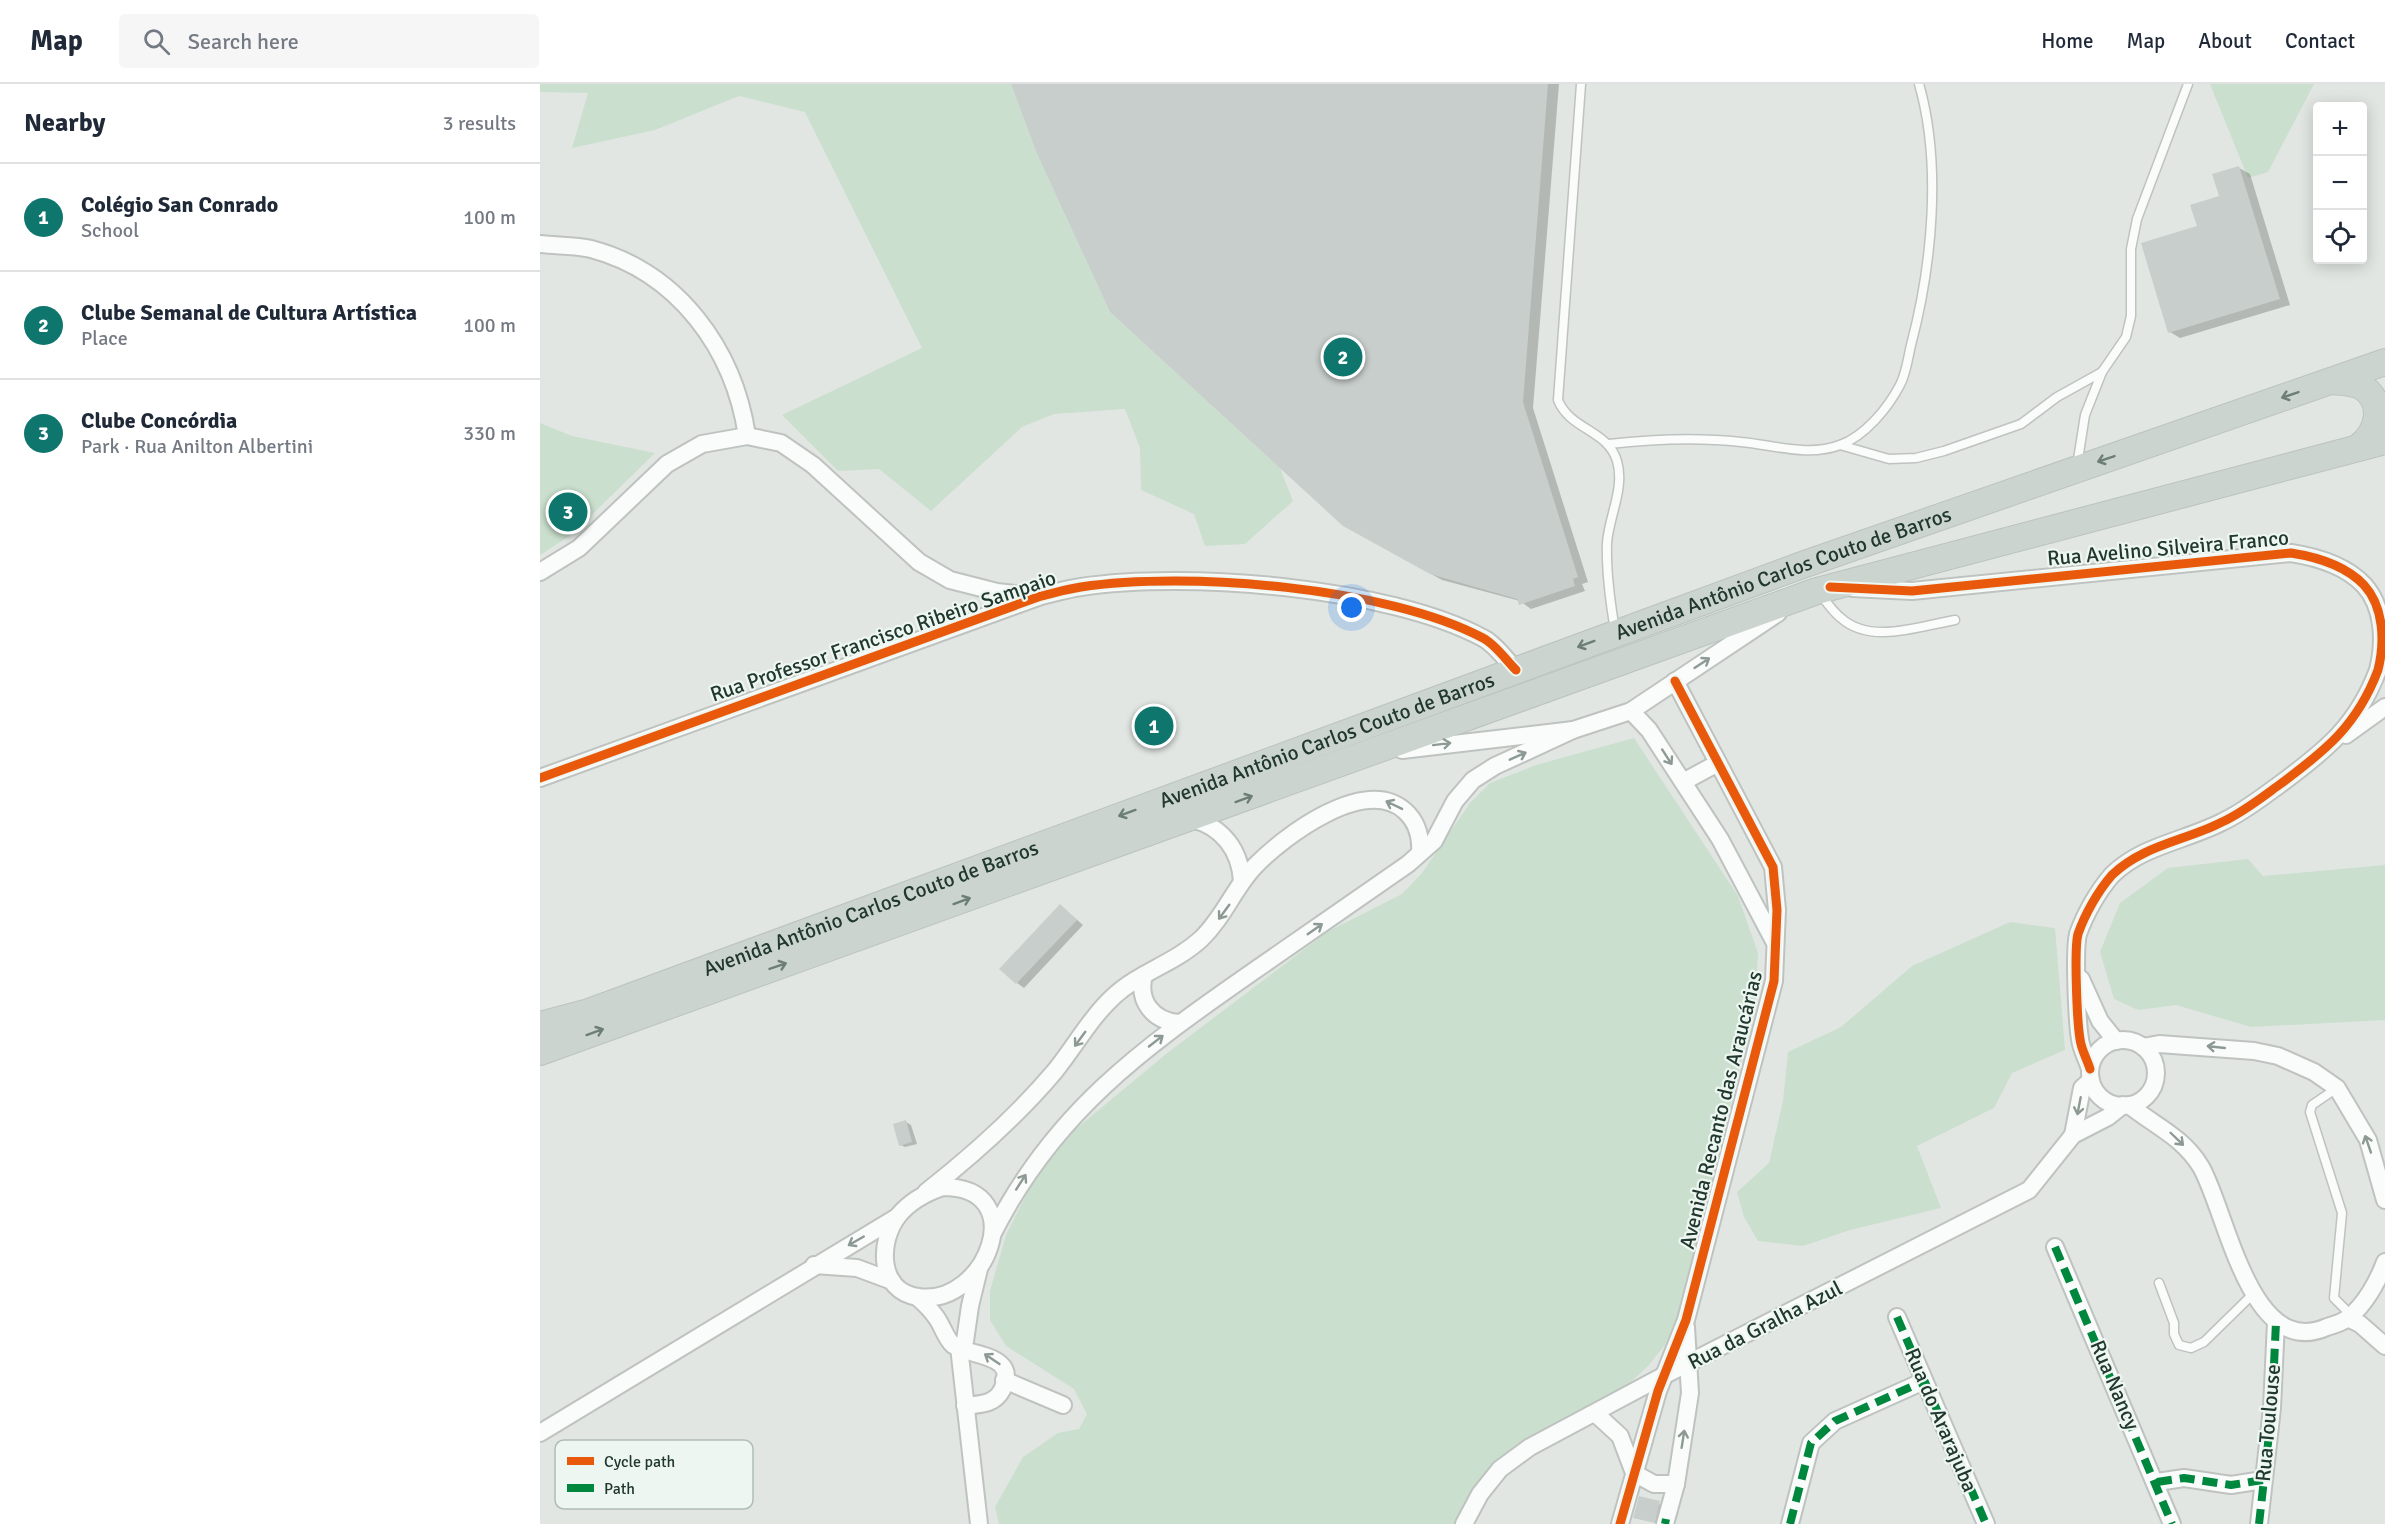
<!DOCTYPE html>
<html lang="en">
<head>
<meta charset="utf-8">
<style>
  body { margin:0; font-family:Signika,sans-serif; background:#f6f6f7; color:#1f2937 }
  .controls { position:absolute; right:18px; top:18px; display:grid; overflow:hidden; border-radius:6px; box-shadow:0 3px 15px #0003 }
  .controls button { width:54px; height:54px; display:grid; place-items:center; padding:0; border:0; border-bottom:2px solid #e0e1e3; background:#fff; color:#1f2937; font:30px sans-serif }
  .you { position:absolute; left:812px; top:524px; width:21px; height:21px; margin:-15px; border:4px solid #fff; border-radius:50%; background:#1a73e8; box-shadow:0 0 0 9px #1a73e833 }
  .badge { display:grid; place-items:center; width:39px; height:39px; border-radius:50%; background:#0f766e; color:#fff; font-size:20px; font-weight:700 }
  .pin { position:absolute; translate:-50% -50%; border:3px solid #fff; box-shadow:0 2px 6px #0006 }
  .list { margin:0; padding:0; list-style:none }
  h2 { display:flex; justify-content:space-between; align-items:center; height:78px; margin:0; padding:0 24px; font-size:26px }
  h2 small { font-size:20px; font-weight:400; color:#747a83 }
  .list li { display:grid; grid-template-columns:39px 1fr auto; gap:18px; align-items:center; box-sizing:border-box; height:108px; padding:0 24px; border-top:2px solid #e0e1e3 }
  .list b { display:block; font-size:22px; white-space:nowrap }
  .list p { margin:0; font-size:20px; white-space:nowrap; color:#747a83 }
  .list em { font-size:20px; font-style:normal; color:#747a83 }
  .icon { flex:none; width:33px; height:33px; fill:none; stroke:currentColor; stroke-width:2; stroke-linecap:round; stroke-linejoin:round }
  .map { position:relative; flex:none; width:1845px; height:1440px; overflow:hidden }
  header { display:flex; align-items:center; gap:36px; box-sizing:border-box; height:84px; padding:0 30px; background:#fff; border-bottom:2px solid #e0e1e3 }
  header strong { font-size:28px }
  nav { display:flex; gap:33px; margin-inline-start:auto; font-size:21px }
  .search { width:420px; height:54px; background:#f6f6f7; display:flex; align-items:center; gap:15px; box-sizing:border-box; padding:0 21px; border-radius:6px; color:#747a83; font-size:22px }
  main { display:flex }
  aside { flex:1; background:#fff }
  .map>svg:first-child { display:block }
  .green { fill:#cadfcd }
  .shadow { fill:#0003 }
  .building { fill:#c8cecb }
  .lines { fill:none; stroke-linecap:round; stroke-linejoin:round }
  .service-casing { stroke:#bec3c0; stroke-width:11 }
  .minor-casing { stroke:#bec3c0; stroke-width:20 }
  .primary-casing { stroke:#bbc3bf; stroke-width:28 }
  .service { stroke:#fafbfb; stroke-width:8 }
  .minor { stroke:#fafbfb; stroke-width:16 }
  .primary { stroke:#ccd4d0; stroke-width:26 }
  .quiet { stroke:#00873e; stroke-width:8; stroke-dasharray:15 8; stroke-linecap:butt }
  .cycleway-casing { stroke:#eef6f1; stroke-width:13 }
  .cycleway { stroke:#e8590c; stroke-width:9 }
  .oneway { stroke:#6d7e77 }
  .oneway2 { stroke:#8d9a94 }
  .labels { text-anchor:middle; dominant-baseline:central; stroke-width:4.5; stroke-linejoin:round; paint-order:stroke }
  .street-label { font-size:21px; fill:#20382e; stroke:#eef6f1 }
  .key { fill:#eef6f1; stroke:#b0bdb6; stroke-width:1.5 }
  .key-label { font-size:16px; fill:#20382e }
</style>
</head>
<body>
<header>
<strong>Map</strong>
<div class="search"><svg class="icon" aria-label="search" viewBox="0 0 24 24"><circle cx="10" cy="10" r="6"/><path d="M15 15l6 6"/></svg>Search here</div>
<nav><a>Home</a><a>Map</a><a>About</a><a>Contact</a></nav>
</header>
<main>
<aside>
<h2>Nearby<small>3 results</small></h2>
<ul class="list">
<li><span class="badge">1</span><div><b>Colégio San Conrado</b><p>School</p></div><em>100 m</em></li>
<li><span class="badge">2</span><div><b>Clube Semanal de Cultura Artística</b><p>Place</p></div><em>100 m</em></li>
<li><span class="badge">3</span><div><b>Clube Concórdia</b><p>Park · Rua Anilton Albertini</p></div><em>330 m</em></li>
</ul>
</aside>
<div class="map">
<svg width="1845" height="1440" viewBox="0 0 1845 1440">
  <rect width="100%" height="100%" fill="#e1e6e3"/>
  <g class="green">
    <polygon points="0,0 471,0 497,70 570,228 740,384 753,417 705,460 665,462 654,430 601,406 600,364 585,325 514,330 482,343 391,427 339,385 298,387 242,331 382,264 265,28 199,12 115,46 32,64 48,9 0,8"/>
    <polygon points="1670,0 1774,0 1728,88 1708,94"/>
    <polygon points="0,339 32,352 115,369 31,451 0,471"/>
    <polygon points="1094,654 1198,812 1218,869 1215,923 1138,1230 1125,1261 1108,1282 1076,1312 961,1374 923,1424 914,1440 459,1440 455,1423 483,1373 518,1349 539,1345 547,1330 534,1305 466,1262 450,1236 450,1207 466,1151 494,1095 520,1058 626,970 787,848 862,810 882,789 930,719 950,699 996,681"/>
    <polygon points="1708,775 1723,792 1845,781 1845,936 1711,943 1636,921 1598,926 1574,915 1560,868 1580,819 1628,784"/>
    <polygon points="1470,838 1515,844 1525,966 1472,989 1454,1024 1377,1062 1401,1124 1310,1146 1263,1162 1218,1157 1204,1133 1197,1108 1229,1079 1243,1017 1248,968 1301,943 1372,882"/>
  </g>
  <g class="shadow">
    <polygon points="473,0 1019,0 993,324 1048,498 1042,500 1045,507 991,525 980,517 902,496 804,441"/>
    <polygon points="1699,84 1710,90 1750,221 1640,254 1630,248 1659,143"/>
    <polygon points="521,822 543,841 484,904 477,899"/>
    <polygon points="366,1038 371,1041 377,1060 365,1063 361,1061"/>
    <polygon points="1100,1414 1124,1422 1120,1440 1094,1433"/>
  </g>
  <g class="building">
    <polygon points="471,0 1008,0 983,318 1038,493 1033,495 1035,502 979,521 977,515 890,490 803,442 570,228 497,70"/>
    <polygon points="1699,82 1740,215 1628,249 1601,159 1657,142 1650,121 1679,112 1672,90"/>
    <polygon points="520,820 537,836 476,900 459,885"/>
    <polygon points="366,1036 372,1058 359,1062 353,1040"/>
    <polygon points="1099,1412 1120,1417 1115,1439 1093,1434"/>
  </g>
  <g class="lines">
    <g class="service-casing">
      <g id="service">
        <path d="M 1041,0 L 1018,316 C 1030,346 1068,346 1077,377 C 1085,404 1069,432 1067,459 C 1066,489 1070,517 1075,546"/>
        <path d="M 1069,360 C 1113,355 1157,353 1201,358 C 1234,361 1268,373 1300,361 C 1325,352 1348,324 1360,301 C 1366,290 1368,274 1371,261 C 1392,182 1402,80 1379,0"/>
        <polyline points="1300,361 1349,375 1376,374 1404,367 1481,340 1517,313 1562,288"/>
        <polyline points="1537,382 1545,331 1562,288 1586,253 1591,232 1591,165 1597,135 1648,0"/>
        <path d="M 1279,509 C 1286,517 1293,528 1301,534 C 1331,561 1380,542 1415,536"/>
        <polyline points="1797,1004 1772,1021 1770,1028 1802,1129 1794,1214 1811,1231"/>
        <polyline points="1619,1199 1634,1239 1634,1250 1639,1261 1651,1264 1664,1258 1712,1211"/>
      </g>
    </g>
    <g class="minor-casing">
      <g id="minor">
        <path d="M 0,160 C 16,162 35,161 51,165 C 138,188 194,265 207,352"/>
        <polyline points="0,488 39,464 127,380 162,360 207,352 241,359 273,381 379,478 410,496 457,508 494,512"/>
        <path d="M 1312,504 L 1372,507 L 1751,469 C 1777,473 1805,481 1824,501 C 1844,523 1845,558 1838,586 C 1817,642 1785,667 1739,701 C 1721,714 1702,729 1682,738 C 1645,757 1603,761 1572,791 C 1558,807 1545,830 1538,850 C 1534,865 1537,937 1540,955 C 1541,965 1547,975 1550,985"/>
        <polyline points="1091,627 1109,646 1180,755 1234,857"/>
        <polyline points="1806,651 1845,623"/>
        <polyline points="862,666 1033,646 1091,627 1238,529"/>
        <path d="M 0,694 L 501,512 C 514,509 527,505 541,503 C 647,487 848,503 943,554 C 955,560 966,576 976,586"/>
        <polyline points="1143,698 1178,679"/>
        <path d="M 651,735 C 682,742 700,766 702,797"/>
        <path d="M 604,891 C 597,917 613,937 639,939"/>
        <polyline points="1541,895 1560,937 1576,957"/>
        <circle cx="1583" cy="989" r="33"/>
        <polyline points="1603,963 1619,960 1714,967 1738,972 1774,988 1797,1004 1828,1056 1845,1116"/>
        <path d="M 1589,1021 C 1615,1042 1643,1053 1661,1083 C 1687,1128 1710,1277 1787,1243 C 1794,1241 1803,1238 1808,1234 C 1825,1221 1838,1197 1845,1178"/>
        <polyline points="1533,1051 1542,1004 1551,996"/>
        <path d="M 403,1103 C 493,1103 446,1223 378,1213 C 338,1207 338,1158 358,1132 C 370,1117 385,1109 403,1103 Z"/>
        <path d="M 386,1108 C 432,1072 477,1032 515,987 C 535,962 551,933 574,912 C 600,888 635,879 661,855 C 684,833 694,804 715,782 C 744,752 825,691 865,727 C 877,738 881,753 880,768"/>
        <path d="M 453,1149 C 514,1028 602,965 711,889 C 763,853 816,816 868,780 L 894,757 L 915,717 L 933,696 L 955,682 L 1033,646"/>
        <polyline points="1515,1163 1632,1440"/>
        <polyline points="274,1181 317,1184 352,1197"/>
        <path d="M 377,1213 C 384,1219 391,1226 396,1233 C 402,1241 406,1255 413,1261 C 430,1273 480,1269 462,1306 C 454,1321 440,1320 425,1322"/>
        <polyline points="1357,1233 1446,1440"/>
        <polyline points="1808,1234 1820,1240 1845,1262"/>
        <polyline points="419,1263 439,1440"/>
        <polyline points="419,1263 425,1257 430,1222 439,1185"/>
        <polyline points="464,1296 523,1321"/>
        <polyline points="1056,1330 1080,1352 1094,1389 1114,1400 1136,1400"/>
        <polyline points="0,1349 357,1133"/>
        <polyline points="1617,1398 1644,1394 1691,1401 1723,1396"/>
        <polyline points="924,1440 940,1410 960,1385 990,1363 1121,1293 1489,1106 1533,1051 1568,1033 1583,1021"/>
        <polyline points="1080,1440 1118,1307 1146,1236 1234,897 1237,826 1233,783 1135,597"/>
        <polyline points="1125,1440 1136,1400 1150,1309 1146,1243"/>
        <polyline points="1250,1440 1271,1359 1295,1337 1384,1297"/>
        <polyline points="1719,1440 1732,1324 1736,1238"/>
      </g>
    </g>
    <g class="primary-casing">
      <g id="primary">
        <path d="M 1792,297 C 1801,298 1812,298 1821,302 C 1845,317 1840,346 1819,363"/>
        <path id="s1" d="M 0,941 L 49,928 L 1265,480 L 1845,278"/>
        <polyline points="0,968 1277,507 1845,357"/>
      </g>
    </g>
    <use href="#service" class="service"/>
    <use href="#minor" class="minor"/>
    <use href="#primary" class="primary"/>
    <g class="quiet">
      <polyline points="1515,1163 1632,1440"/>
      <polyline points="1357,1233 1446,1440"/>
      <polyline points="1617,1398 1644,1394 1691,1401 1723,1396"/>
      <polyline points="1125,1440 1126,1435"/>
      <polyline points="1250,1440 1271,1359 1295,1337 1384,1297"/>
      <polyline points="1719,1440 1732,1324 1736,1238"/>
    </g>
    <g class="cycleway-casing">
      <g id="cycleway">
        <path d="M 1290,503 L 1372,507 L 1751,469 C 1777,473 1805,481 1824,501 C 1844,523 1845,558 1838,586 C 1817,642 1785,667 1739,701 C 1721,714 1702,729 1682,738 C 1645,757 1603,761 1572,791 C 1558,807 1545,830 1538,850 C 1534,865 1537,937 1540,955 C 1541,965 1547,975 1550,985"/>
        <path d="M 0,694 L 501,512 C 514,509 527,505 541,503 C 647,487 848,503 943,554 C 955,560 966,576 976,586"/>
        <polyline points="1080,1440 1118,1307 1146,1236 1234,897 1237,826 1233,783 1135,597"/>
      </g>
    </g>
    <use href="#cycleway" class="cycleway"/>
  </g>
  <defs><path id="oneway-shaft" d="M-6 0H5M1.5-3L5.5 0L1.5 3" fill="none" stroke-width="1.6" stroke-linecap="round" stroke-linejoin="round" transform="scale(1.5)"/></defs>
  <g class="oneway">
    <use href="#oneway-shaft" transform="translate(1750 311) rotate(161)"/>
    <use href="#oneway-shaft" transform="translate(1566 375) rotate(161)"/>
    <use href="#oneway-shaft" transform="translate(1046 560) rotate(160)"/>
    <use href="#oneway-shaft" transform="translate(704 715) rotate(-20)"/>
    <use href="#oneway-shaft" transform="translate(587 729) rotate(160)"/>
    <use href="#oneway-shaft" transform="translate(422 817) rotate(-20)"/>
    <use href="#oneway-shaft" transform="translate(238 882) rotate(-19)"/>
    <use href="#oneway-shaft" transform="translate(55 948) rotate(-20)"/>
  </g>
  <g class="oneway2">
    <use href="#oneway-shaft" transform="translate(1162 579) rotate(-33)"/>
    <use href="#oneway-shaft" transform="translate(902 660) rotate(-7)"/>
    <use href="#oneway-shaft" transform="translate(978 672) rotate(-24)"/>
    <use href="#oneway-shaft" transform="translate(1127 673) rotate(57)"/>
    <use href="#oneway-shaft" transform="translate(854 721) rotate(-154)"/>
    <use href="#oneway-shaft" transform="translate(684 828) rotate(126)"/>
    <use href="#oneway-shaft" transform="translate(775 845) rotate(-35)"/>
    <use href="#oneway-shaft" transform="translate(540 955) rotate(126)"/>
    <use href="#oneway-shaft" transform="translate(616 957) rotate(-38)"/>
    <use href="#oneway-shaft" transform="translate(1676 963) rotate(-174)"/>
    <use href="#oneway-shaft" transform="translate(1539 1022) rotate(101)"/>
    <use href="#oneway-shaft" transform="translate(1637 1055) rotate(44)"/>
    <use href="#oneway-shaft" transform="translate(1828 1060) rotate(-109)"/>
    <use href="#oneway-shaft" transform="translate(481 1098) rotate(-57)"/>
    <use href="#oneway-shaft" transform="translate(316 1157) rotate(150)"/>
    <use href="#oneway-shaft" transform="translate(452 1275) rotate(-146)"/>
    <use href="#oneway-shaft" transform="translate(1143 1355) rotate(-81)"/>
  </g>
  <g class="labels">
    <g class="street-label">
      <text transform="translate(1628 464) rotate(-5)">Rua Avelino Silveira Franco</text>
      <text stroke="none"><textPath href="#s1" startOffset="1323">Avenida Antônio Carlos Couto de Barros</textPath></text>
      <text transform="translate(343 552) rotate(-19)">Rua Professor Francisco Ribeiro Sampaio</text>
      <text stroke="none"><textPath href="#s1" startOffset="837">Avenida Antônio Carlos Couto de Barros</textPath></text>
      <text stroke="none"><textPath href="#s1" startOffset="351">Avenida Antônio Carlos Couto de Barros</textPath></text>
      <text transform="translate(1181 1026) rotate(-76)">Avenida Recanto das Araucárias</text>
      <text transform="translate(1225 1241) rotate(-27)">Rua da Gralha Azul</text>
      <text transform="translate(1575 1301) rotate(67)">Rua Nancy</text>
      <text transform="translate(1401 1336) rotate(67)">Rua do Ararajuba</text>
      <text transform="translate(1728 1339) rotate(-85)">Rua Toulouse</text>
    </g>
  </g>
  <rect x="15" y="1356" width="198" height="69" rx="9" class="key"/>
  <rect x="27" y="1373" width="27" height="8" fill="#e8590c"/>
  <rect x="27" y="1400" width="27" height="8" fill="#00873e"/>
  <g class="key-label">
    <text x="64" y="1383">Cycle path</text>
    <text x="64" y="1410">Path</text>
  </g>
</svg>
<div class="controls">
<button>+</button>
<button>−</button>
<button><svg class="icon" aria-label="locate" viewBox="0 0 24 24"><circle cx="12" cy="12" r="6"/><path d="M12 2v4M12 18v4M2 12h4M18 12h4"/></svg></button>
</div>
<div class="you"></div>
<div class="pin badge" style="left:614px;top:642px">1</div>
<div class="pin badge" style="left:803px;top:273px">2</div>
<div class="pin badge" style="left:28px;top:428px">3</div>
</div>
</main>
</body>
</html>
